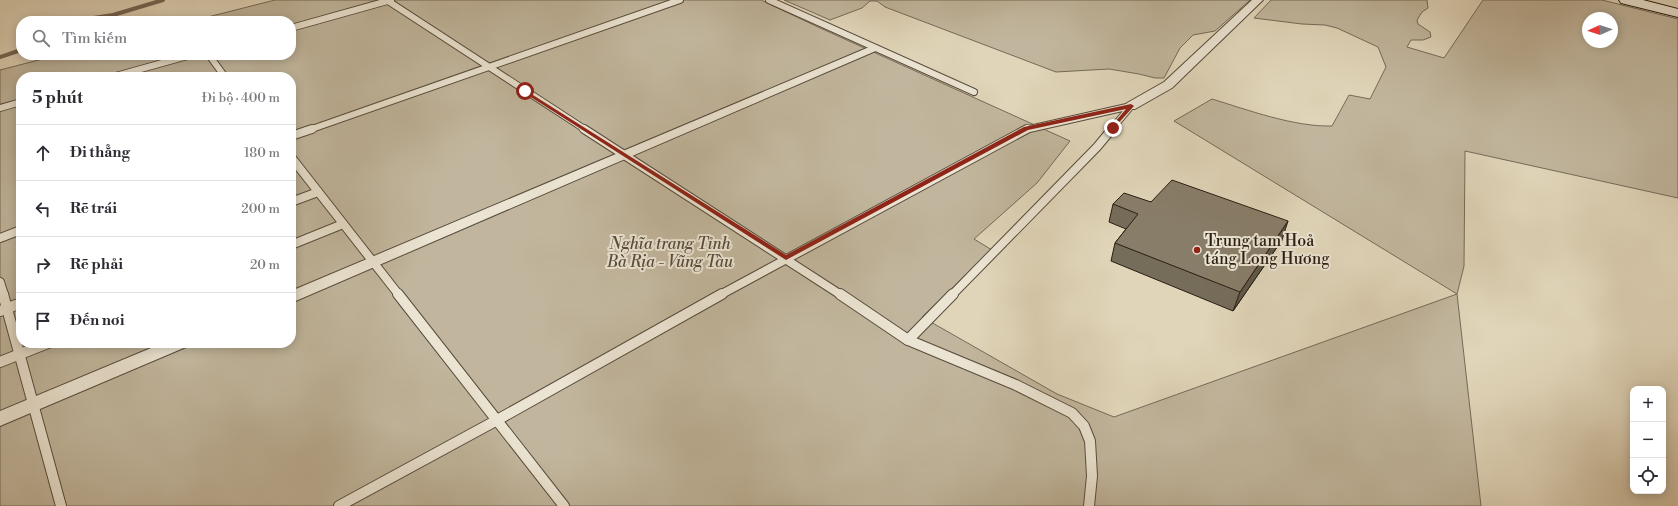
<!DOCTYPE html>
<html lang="vi">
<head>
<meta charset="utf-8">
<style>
  body { margin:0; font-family:"Libre Bodoni",serif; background:#f7f7f7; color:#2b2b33 }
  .controls { position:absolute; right:12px; bottom:12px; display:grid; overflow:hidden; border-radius:8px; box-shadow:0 2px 10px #0003 }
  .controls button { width:36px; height:36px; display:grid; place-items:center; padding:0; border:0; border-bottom:1px solid #e1e1e2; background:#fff; color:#2b2b33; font:20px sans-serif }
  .compass { position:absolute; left:1582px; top:12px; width:36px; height:36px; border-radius:50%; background:#fff; box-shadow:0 2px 10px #0003; rotate:267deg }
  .stop { position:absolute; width:12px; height:12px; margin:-9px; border:3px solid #8f2418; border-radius:50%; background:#fff }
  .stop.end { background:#8f2418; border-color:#fff; box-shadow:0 1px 4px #0008 }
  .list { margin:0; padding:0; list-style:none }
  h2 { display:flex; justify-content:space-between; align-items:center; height:52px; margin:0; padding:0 16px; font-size:17px }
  h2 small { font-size:13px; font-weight:400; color:#7c7c81 }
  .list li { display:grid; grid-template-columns:26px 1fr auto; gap:12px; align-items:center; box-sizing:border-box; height:56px; padding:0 16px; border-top:1px solid #e1e1e2 }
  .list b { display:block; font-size:15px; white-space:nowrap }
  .list em { font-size:13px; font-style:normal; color:#7c7c81 }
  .icon { flex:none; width:22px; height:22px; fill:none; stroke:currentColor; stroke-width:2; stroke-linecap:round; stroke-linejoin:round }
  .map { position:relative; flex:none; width:1678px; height:506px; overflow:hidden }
  .search { position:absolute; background:#fff; box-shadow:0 2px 10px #0003; left:16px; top:16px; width:280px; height:44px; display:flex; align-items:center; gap:10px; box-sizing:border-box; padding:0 14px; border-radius:16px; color:#7c7c81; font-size:15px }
  .panel { position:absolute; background:#fff; box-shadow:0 2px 10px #0003; left:16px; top:72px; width:280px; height:276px; border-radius:16px }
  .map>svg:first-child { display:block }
  .green { fill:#c1b69d; stroke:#756a58; fill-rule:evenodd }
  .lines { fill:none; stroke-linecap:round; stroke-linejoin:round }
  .stream { stroke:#726755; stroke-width:4 }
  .service-far2-casing { stroke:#574c3c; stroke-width:8 }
  .service-far1-casing { stroke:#574c3c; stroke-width:10 }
  .service-casing { stroke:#574c3c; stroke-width:12 }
  .minor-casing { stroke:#574c3c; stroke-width:2 }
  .secondary-casing { stroke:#291e13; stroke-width:2 }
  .service-far2 { stroke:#ebe4d2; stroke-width:6 }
  .service-far1 { stroke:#ebe4d2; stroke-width:8 }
  .service { stroke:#ebe4d2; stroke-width:10 }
  .minor { fill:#ebe4d2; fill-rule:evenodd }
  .secondary { fill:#ebe4d2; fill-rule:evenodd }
  .wall { fill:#756c5a; stroke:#291e13 }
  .shaded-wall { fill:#5f584a; stroke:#291e13 }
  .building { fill:#887d69; stroke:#291e13 }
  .route { fill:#8f2418 }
  .poi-dot { fill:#8f2418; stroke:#ebe4d2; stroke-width:1.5 }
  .labels { text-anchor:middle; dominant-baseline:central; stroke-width:4; stroke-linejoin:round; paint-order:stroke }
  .poi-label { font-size:16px; fill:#291e13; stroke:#ebe4d2; text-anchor:start }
  .park-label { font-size:16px; font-style:italic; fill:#574c3c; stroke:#ebe4d2 }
</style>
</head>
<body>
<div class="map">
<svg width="1678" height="506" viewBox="0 0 1678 506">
  <rect width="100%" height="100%" fill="#e0d5b9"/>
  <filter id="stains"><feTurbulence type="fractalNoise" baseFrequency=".005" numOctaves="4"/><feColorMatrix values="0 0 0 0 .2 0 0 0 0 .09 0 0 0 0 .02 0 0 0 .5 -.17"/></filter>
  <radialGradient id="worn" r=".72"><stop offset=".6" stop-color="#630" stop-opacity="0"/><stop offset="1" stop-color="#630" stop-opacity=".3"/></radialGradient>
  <g class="green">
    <path d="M 275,0 L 761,0 L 818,27 L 1070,141 L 1037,183 L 974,239 L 992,250 L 922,317 L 1057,394 L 1114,417 L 1457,294 L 1174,121 L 1212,99 C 1248,110 1294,127 1332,126 L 1349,95 L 1370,99 L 1386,67 L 1378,47 L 1337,28 L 1325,25 L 1302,24 L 1254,18 L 1271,0 L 1427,0 L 1428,8 L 1422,12 L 1417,20 L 1418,24 L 1430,32 L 1431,37 L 1423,40 L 1411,40 L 1407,47 L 1444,58 L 1483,0 L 1602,0 L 1678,19 L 1678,198 L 1465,151 L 1464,266 L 1457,294 L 1481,506 L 0,506 L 0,70 L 58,55 L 291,55 L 291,21 L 192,21 ZM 1588,18 L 1612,18 L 1612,42 L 1588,42 ZM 21,77 L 291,77 L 291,343 L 21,343 Z"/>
    <polygon points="784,0 1250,0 1215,31 1193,35 1180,48 1164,78 1155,78 1139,74 1109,69 1056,72 885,7 877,1 870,1 862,8 830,20"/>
  </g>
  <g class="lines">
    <g class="stream">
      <polyline points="74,21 113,15 163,0"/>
      <polyline points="0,57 21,50"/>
    </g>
    <g class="service-far2-casing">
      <g id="service-far2">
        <polyline points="769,0 974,92"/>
        <polyline points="388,1 586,130"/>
        <polyline points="291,28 391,0"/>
        <polyline points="209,55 225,77"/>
        <polyline points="112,77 191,55"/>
        <polyline points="0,108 21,102"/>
        <polyline points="309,130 680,0"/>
        <polyline points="1025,130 1131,106"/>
        <polyline points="1111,130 1131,106"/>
      </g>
    </g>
    <g class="service-far1-casing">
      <g id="service-far1">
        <polyline points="584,129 841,295"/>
        <polyline points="291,136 312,129"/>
        <polyline points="291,157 399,295"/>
        <polyline points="291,202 318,192"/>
        <polyline points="0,238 21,230"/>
        <polyline points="291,245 343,224"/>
        <polyline points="0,282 4,295"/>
        <polyline points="720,295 1027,129"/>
        <polyline points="952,295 1097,147 1112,129"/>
      </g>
    </g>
    <g class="service-casing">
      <g id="service">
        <polyline points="3,294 61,506"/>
        <polyline points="398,294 564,506"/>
        <polyline points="840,294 908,340 1016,385 1072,413 1084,426 1090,441 1092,476 1089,506"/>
        <polyline points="0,311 21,303"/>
        <polyline points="908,340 953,294"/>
        <polyline points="0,362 48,343"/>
        <polyline points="339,506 499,419 722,294"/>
      </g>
    </g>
    <g class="minor-casing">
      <g id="minor">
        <polygon points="1252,0 1263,0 1172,88 1135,109 1127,109 1125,106 1127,103 1164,82"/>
        <polygon points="874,45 878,46 880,48 878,50 291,303 291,291"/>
        <polygon points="163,343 189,343 186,347 0,426 0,411"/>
      </g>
    </g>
    <g class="secondary-casing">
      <polygon id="secondary" points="1619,0 1643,0 1678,9 1678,17 1621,3"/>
    </g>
    <use href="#service-far2" class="service-far2"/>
    <use href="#service-far1" class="service-far1"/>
    <use href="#service" class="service"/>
    <use href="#minor" class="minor"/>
    <use href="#secondary" class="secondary"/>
  </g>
  <polygon class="wall" points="1151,202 1282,240 1233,311 1111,261 1115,243 1126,229 1109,222 1113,204"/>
  <polygon class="shaded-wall" points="1288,221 1282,240 1233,311 1240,292"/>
  <polygon class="building" points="1172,180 1288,221 1240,292 1115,243 1138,214 1113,204 1124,193 1151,202"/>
  <polygon class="route" points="525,90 786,255 1024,127 1131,104 1134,106 1113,129 1110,128 1126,109 1028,130 786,260 523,92 523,90"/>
  <circle class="poi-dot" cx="1197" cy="250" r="4"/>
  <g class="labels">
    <g class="poi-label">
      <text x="1205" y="241">Trung tam Hoả<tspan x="1205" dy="18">táng Long Hương</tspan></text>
    </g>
    <g class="park-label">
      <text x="670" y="244">Nghĩa trang Tỉnh<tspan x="670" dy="18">Bà Rịa - Vũng Tàu</tspan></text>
    </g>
  </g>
  <rect width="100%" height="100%" filter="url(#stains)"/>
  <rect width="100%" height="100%" fill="url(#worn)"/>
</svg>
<div class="controls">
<button>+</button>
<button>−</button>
<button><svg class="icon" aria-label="locate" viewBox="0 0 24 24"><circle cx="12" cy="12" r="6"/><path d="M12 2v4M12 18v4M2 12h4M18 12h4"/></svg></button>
</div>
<svg class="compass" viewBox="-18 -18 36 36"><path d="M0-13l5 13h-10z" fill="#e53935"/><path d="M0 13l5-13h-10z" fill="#7c7c81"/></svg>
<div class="stop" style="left:525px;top:91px"></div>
<div class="stop end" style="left:1113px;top:128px"></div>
<div class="search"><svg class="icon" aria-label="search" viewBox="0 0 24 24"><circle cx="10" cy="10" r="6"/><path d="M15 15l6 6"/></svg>Tìm kiếm</div>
<section class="panel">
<h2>5 phút<small>Đi bộ · 400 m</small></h2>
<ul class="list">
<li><svg class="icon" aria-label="ahead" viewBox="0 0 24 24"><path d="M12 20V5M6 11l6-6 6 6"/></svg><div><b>Đi thẳng</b></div><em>180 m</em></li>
<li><svg class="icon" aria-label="left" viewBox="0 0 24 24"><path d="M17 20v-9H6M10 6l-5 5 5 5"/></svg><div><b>Rẽ trái</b></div><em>200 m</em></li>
<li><svg class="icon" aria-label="right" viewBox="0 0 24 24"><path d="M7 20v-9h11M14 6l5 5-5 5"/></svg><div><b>Rẽ phải</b></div><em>20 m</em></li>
<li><svg class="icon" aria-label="arrive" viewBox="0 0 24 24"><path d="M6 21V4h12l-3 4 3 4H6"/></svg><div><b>Đến nơi</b></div></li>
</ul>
</section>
</div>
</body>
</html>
